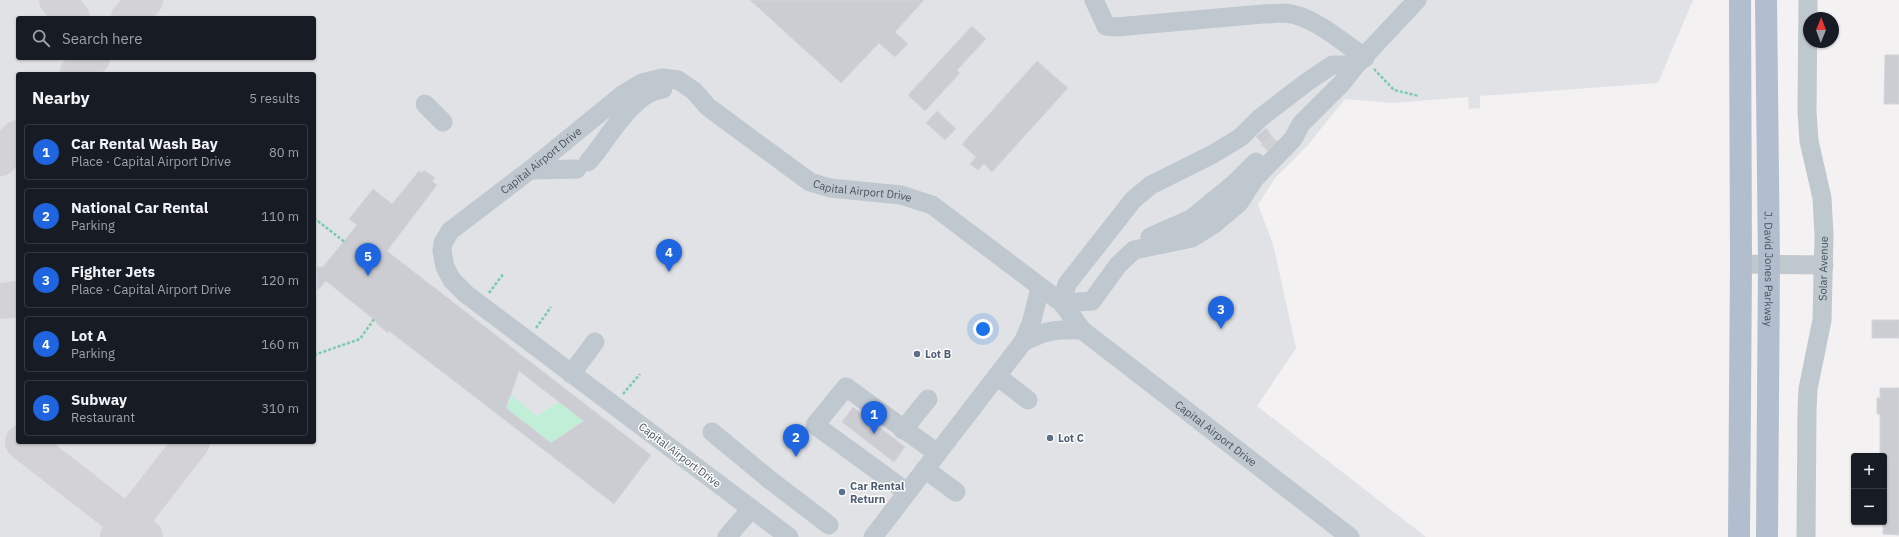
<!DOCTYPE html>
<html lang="en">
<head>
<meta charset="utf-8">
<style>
  body { margin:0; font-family:"IBM Plex Sans",sans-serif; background:#242831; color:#f1f3f6 }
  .controls { position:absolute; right:12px; bottom:12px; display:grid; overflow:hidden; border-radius:4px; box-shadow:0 1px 3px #0004 }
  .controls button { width:36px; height:36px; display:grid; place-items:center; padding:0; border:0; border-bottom:1px solid #363941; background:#171b24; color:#f1f3f6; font:20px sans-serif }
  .compass { position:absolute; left:1803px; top:12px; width:36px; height:36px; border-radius:50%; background:#171b24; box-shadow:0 1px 3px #0004; rotate:1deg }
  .you { position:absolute; left:983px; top:329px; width:14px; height:14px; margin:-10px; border:3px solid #fff; border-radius:50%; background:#1a73e8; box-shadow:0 0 0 6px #1a73e833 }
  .badge { display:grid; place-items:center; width:26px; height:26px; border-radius:50%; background:#1f65df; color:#fff; font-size:13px; font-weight:700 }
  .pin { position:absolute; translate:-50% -33px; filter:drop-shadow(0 1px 2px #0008) }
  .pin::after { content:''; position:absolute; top:21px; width:14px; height:12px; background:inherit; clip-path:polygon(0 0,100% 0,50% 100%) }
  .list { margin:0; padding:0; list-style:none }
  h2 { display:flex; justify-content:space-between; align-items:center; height:52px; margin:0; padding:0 16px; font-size:17px }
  h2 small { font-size:13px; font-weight:400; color:#9ea1a6 }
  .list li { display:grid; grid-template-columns:26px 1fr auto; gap:12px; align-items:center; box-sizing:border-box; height:56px; margin:0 8px 8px; padding:0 8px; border:1px solid #363941; border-radius:4px }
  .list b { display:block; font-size:15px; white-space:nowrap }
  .list p { margin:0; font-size:13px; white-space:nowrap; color:#9ea1a6 }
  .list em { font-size:13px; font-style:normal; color:#9ea1a6 }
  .icon { flex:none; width:22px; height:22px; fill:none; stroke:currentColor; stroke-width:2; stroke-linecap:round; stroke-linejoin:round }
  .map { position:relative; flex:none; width:1899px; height:537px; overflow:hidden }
  .search { position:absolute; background:#171b24; box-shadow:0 1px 3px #0004; left:16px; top:16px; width:300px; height:44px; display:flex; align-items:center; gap:10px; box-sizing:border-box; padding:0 14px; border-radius:4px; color:#9ea1a6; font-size:15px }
  .panel { position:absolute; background:#171b24; box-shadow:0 1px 3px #0004; left:16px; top:72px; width:300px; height:372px; border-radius:4px }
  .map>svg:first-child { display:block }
  .airport { fill:#e0e2e5; fill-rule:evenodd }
  .green { fill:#c1eed6 }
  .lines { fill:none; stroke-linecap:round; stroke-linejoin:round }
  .taxiway { stroke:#d3d3d6; stroke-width:36 }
  .building { fill:#cbcdd3; stroke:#d5d6dc; fill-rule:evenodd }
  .minor-tunnel { stroke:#d1d1d4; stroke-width:19; stroke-dasharray:19 10; stroke-linecap:butt }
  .path { stroke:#7acba9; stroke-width:2.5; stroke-dasharray:3 2; stroke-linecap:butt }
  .minor { stroke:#bfc7cf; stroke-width:19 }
  .major { stroke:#b2bece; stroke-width:22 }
  .service-dot { fill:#5c6f8a; stroke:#fff; stroke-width:1.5 }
  .labels { text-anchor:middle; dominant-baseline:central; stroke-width:3; stroke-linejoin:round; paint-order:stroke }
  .street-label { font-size:11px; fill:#49525e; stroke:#fff }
  .service-label { font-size:11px; font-weight:bold; fill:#4e5e75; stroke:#fff; text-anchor:start }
</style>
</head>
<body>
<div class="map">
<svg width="1899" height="537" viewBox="0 0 1899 537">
  <rect width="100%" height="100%" fill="#f3f1f1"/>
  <path class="airport" d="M 0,0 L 1693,0 L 1658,83 L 1480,96 L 1480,108 L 1469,109 L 1468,97 L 1393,103 L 1345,99 L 1307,146 L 1275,178 L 1258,205 L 1273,244 L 1296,348 L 1257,406 L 1426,537 L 0,537 ZM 18,18 L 314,18 L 314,58 L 18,58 ZM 18,74 L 314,74 L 314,442 L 18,442 Z"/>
  <polygon class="green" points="511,395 537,416 559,402 584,421 551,443 506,408"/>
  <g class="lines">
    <g class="taxiway">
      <polyline points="57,0 72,18"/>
      <polyline points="129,18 145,0"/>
      <polyline points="77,74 92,58"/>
      <polyline points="0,158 18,138"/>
      <polyline points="0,301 18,299"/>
      <polyline points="23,442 145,537"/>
      <polyline points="118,537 192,442"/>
    </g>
  </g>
  <g class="building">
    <polygon points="750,0 924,0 895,32 908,44 895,57 879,43 841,83"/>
    <polygon points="972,26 986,39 957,70 960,73 925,111 908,95"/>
    <polygon points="1885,55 1899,55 1899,104 1884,104"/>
    <polygon points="1037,61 1068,88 992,172 984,164 978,170 970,164 976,157 962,144"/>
    <polygon points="937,111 956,129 945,140 926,123"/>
    <polygon points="1266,128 1275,141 1268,149 1256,137"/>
    <path d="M 424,170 L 435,178 L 432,181 L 437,185 L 387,251 L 651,455 L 614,504 L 389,331 L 388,333 L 376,323 L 377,322 L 326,281 L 318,290 L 317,267 L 323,267 L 357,225 L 349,219 L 373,189 L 392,204 L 419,171 L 422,173 ZM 519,371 L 559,402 L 584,421 L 551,443 L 506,408 Z"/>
    <rect x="1872" y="320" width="27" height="18"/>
    <polygon points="1880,388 1899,388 1899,535 1883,534 1884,456 1880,456 1880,414 1877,414 1877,398 1880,398"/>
    <polygon points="853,407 905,447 894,462 842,422"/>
  </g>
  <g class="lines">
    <polyline class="minor-tunnel" points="1268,151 1277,141"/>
    <g class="path">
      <polyline points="1374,69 1394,90 1419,96"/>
      <polyline points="314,218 346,243"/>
      <polyline points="489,293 504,273"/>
      <polyline points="536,328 551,307"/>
      <polyline points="314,355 360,339 374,319"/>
      <polyline points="623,394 640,374"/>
    </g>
    <g class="minor">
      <path d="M 1094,0 L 1106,26 L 1116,27 L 1263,14 C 1270,14 1278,13 1285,13 C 1312,15 1343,42 1365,58"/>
      <polyline points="425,104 443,122"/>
      <path d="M 588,162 C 607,141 633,91 663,89"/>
      <polyline points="530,170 577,169"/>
      <polyline points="1150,237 1191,219 1235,183 1256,162"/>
      <polyline points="1741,264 1824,265"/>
      <polyline points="1062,303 1092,301 1118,265 1134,250 1192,238 1214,224 1239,203 1255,178 1293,139 1301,124 1342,83 1356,65 1417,0"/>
      <polyline points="1062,303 1067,284 1133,200 1151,185 1213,154 1241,137 1260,118 1307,82 1332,65 1356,65"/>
      <path d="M 1023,342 C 1047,330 1055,329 1082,330"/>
      <polyline points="571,374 595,342"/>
      <polyline points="997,376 1028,400"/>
      <polyline points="903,430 928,399"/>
      <polyline points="712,432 770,480 829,525"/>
      <polyline points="925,469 956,492"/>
      <polyline points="907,492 815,425 846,387 937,453"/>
      <polyline points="727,537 751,509"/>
      <path id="s1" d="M 789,537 L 466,294 L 452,280 L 445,267 L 442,251 L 443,243 L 450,231 L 530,170 L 622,95 L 642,83 L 662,78 L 678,80 L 694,91 L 708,107 L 810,182 L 830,188 L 901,195 L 932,205 L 1062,303 L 1082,330 L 1350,537"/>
      <polyline points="873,537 1023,342 1031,324 1040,288"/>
      <path id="s2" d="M 1806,537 L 1807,411 L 1808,389 L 1822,320 L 1824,235 L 1822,198 L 1809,141 L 1807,112 L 1808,0"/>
    </g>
    <g class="major">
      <path id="s3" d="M 1766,0 L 1769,264 L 1767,537"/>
      <polyline points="1739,537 1741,264 1740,0"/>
    </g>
  </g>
  <g class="service-dot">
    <circle cx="917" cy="354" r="4"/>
    <circle cx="1050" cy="438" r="4"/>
    <circle cx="842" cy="492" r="4"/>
  </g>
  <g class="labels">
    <g class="street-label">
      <text stroke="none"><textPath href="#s1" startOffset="592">Capital Airport Drive</textPath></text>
      <text stroke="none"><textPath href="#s1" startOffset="977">Capital Airport Drive</textPath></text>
      <text stroke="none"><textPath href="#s3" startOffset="269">J. David Jones Parkway</textPath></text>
      <text stroke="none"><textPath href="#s2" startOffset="270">Solar Avenue</textPath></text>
      <text stroke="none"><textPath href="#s1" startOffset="1414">Capital Airport Drive</textPath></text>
      <text transform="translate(680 455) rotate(37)">Capital Airport Drive</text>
    </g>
    <g class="service-label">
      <text x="925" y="354">Lot B</text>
      <text x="1058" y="438">Lot C</text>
      <text x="850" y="486">Car Rental<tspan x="850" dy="13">Return</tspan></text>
    </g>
  </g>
</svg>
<div class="controls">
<button>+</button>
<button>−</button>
</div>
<svg class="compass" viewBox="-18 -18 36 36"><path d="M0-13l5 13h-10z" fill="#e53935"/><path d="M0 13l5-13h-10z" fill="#9ea1a6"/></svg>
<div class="you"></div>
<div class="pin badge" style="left:874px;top:434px">1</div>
<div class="pin badge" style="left:796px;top:457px">2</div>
<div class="pin badge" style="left:1221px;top:329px">3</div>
<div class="pin badge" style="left:669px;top:272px">4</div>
<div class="pin badge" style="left:368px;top:276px">5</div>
<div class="search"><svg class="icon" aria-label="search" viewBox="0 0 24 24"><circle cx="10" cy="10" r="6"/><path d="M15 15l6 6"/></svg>Search here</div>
<section class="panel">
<h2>Nearby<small>5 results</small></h2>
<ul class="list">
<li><span class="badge">1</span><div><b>Car Rental Wash Bay</b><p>Place · Capital Airport Drive</p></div><em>80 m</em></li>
<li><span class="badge">2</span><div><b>National Car Rental</b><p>Parking</p></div><em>110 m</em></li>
<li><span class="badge">3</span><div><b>Fighter Jets</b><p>Place · Capital Airport Drive</p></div><em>120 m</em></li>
<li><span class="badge">4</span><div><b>Lot A</b><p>Parking</p></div><em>160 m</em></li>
<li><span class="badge">5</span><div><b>Subway</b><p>Restaurant</p></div><em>310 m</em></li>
</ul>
</section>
</div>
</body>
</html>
